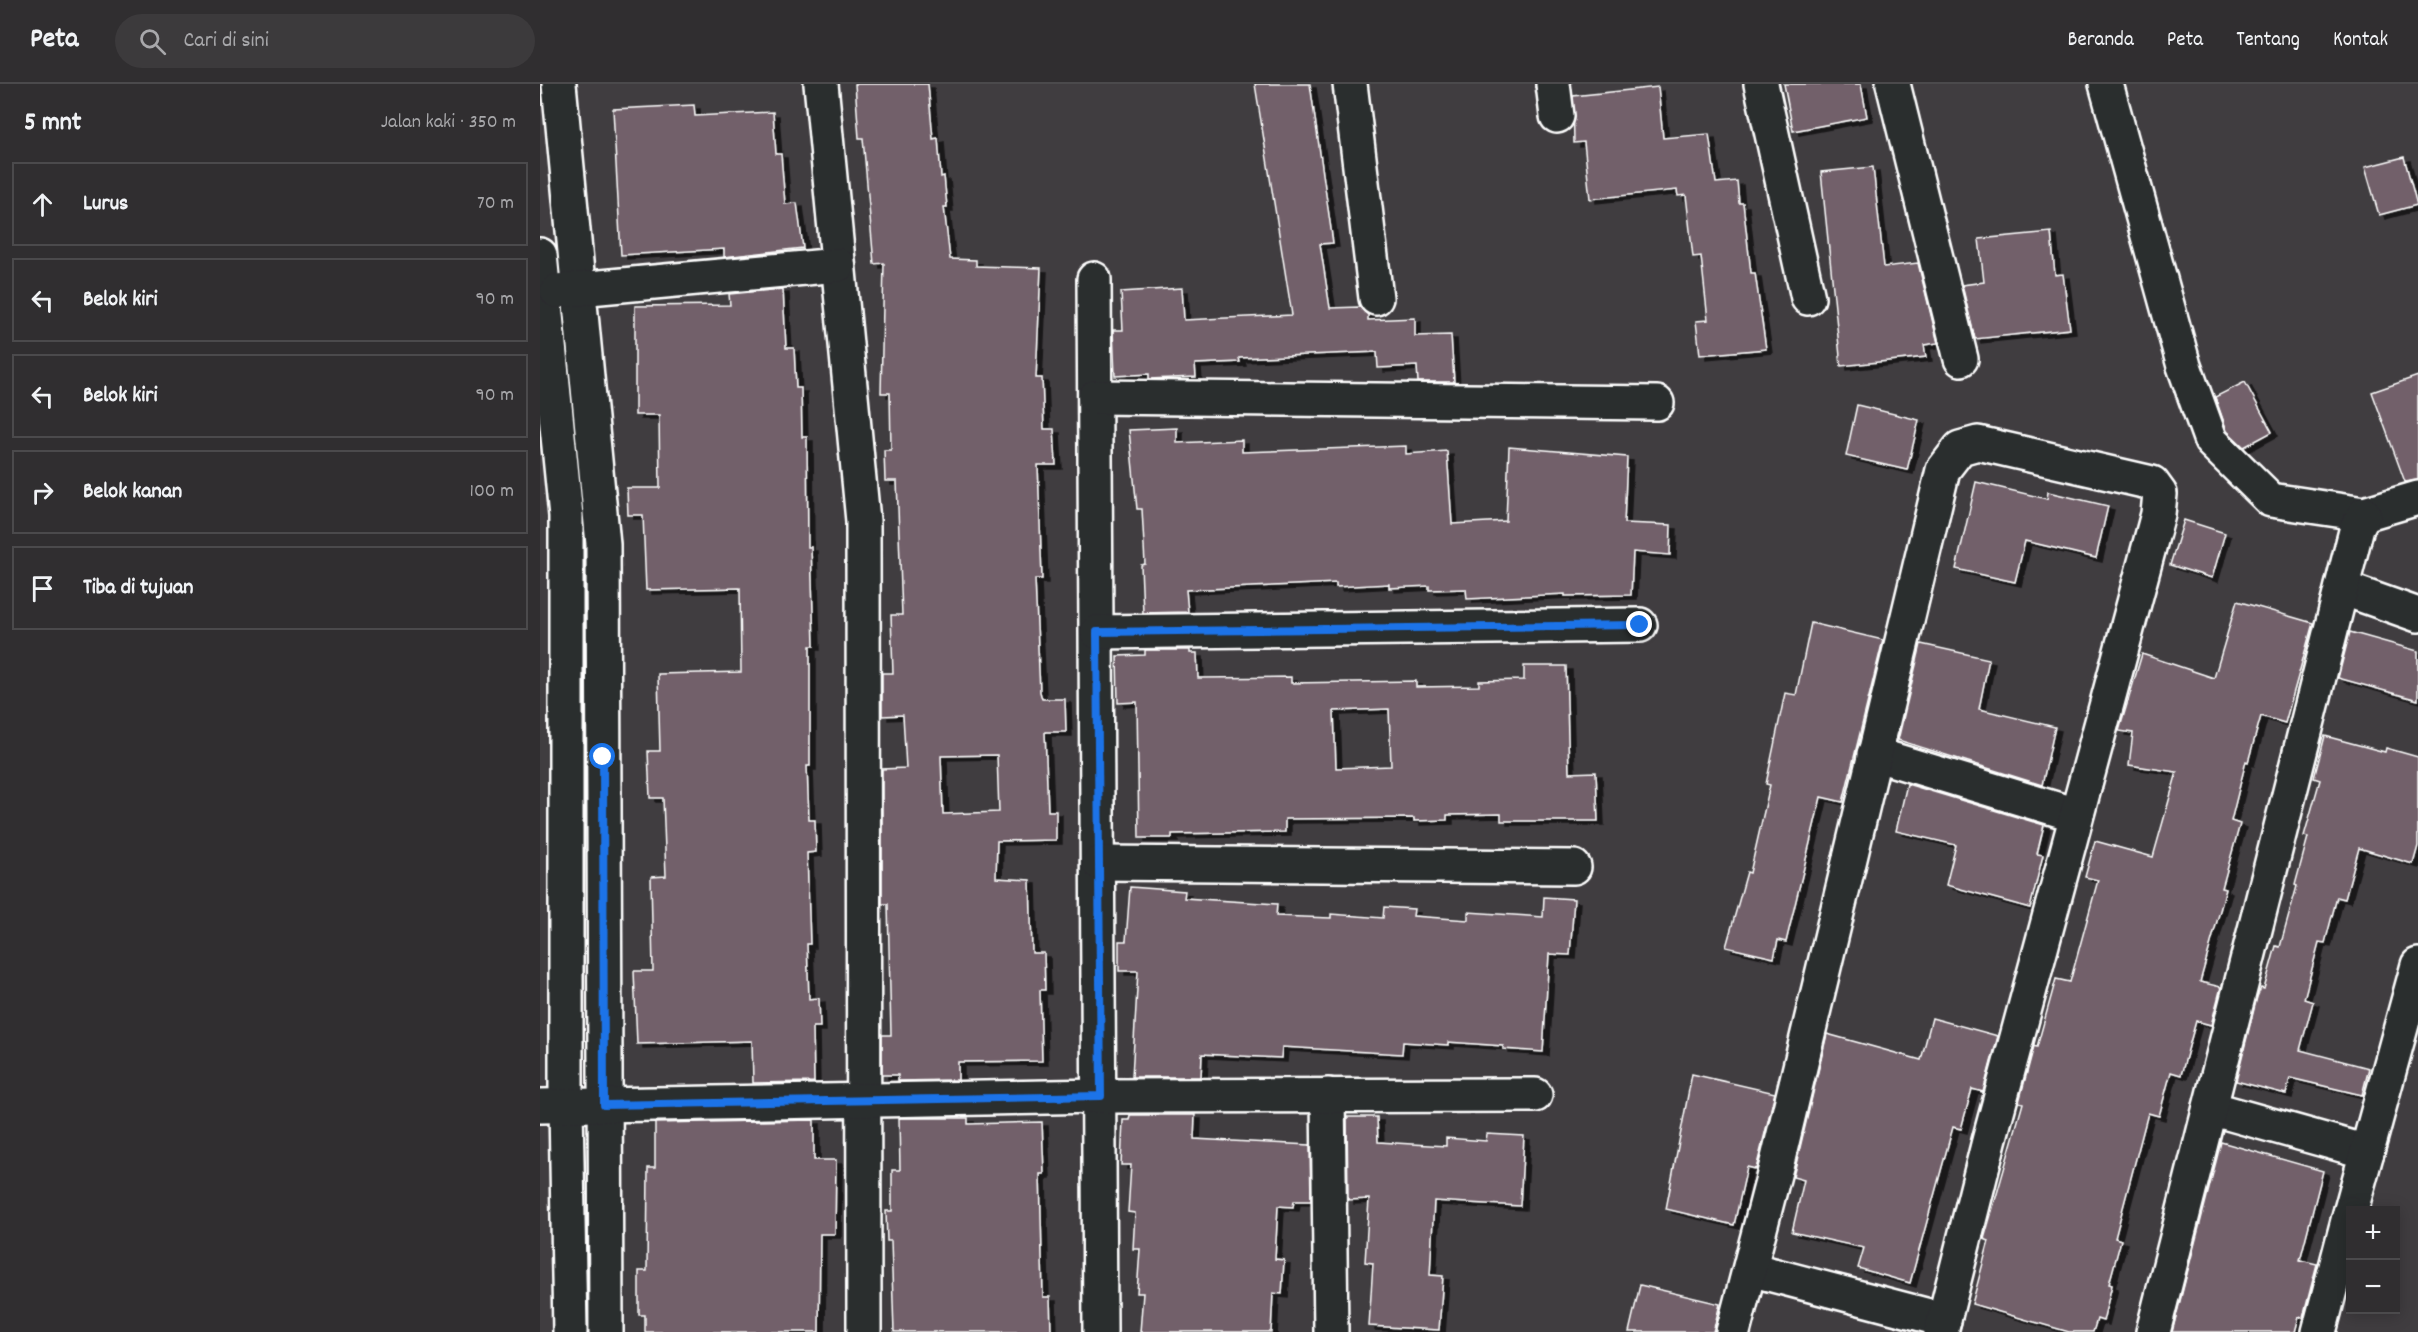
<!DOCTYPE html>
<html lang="id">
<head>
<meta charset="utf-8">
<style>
  body { margin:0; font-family:Dekko,sans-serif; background:#3c3a3c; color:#f1f3f6 }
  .controls { position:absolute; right:18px; bottom:18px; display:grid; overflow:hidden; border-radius:0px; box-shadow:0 3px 15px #0003 }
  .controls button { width:54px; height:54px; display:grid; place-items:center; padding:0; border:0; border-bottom:2px solid #4b4a4c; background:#302e30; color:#f1f3f6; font:30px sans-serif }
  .stop { position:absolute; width:18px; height:18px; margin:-14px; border:4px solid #1a73e8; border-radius:50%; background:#fff }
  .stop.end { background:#1a73e8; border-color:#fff; box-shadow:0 2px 6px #0008 }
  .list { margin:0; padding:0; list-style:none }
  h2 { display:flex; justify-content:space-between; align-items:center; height:78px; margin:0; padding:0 24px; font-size:26px }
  h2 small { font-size:20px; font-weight:400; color:#a8a8ab }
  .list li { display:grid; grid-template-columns:39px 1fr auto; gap:18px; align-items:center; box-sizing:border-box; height:84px; margin:0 12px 12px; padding:0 12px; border:2px solid #4b4a4c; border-radius:0px }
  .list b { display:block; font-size:22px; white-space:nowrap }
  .list em { font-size:20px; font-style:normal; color:#a8a8ab }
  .icon { flex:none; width:33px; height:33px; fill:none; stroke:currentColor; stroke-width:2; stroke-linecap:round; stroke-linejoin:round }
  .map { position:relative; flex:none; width:1878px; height:1248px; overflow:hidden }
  header { display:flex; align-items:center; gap:36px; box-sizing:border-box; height:84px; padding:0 30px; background:#302e30; border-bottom:2px solid #4b4a4c }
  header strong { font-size:28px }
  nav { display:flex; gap:33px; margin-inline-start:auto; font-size:21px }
  .search { width:420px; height:54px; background:#3c3a3c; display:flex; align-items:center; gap:15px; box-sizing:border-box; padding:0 21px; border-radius:33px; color:#a8a8ab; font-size:22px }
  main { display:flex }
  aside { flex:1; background:#302e30 }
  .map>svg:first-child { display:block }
  .building { fill:#72616a; stroke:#fff; stroke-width:1.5; fill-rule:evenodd; filter:url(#shadow) }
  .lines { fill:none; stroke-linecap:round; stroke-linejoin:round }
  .minor-casing { stroke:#fff; stroke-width:38 }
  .minor { stroke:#2a2d2e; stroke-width:33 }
  .route { stroke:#1a73e8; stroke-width:8 }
</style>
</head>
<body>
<header>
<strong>Peta</strong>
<div class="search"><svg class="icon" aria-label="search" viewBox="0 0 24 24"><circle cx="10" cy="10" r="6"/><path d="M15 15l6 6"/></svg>Cari di sini</div>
<nav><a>Beranda</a><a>Peta</a><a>Tentang</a><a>Kontak</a></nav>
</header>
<main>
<aside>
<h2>5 mnt<small>Jalan kaki · 350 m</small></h2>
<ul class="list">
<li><svg class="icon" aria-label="ahead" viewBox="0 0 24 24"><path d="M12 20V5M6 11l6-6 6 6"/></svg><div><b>Lurus</b></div><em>70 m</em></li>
<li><svg class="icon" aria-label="left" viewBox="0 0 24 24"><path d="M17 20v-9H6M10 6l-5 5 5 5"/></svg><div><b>Belok kiri</b></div><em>90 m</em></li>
<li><svg class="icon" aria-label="left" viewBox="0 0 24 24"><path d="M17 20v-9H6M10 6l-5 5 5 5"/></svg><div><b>Belok kiri</b></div><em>90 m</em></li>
<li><svg class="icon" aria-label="right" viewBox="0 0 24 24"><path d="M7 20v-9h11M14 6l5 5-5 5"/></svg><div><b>Belok kanan</b></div><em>100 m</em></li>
<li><svg class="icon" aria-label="arrive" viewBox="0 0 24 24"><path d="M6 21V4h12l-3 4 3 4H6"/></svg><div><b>Tiba di tujuan</b></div></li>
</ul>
</aside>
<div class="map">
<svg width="1878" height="1248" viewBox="0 0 1878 1248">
  <defs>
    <filter id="shadow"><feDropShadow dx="6" dy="4" stdDeviation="0" flood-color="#0009"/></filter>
  </defs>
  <rect width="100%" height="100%" fill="#403d40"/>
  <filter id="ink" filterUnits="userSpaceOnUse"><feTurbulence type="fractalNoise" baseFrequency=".0167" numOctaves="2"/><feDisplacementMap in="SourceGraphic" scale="12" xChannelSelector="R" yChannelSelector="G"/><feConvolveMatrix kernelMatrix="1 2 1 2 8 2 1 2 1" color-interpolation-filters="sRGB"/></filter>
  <g filter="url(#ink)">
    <g class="building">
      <path d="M 315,0 L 388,0 L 393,55 L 398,54 L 401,93 L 404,92 L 407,123 L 404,123 L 410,175 L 436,176 L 436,182 L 501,184 L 496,294 L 502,294 L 504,345 L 514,345 L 516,381 L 498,381 L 502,495 L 495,495 L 500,608 L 502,615 L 525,615 L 526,648 L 505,648 L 508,727 L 516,727 L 516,756 L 457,757 L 456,794 L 490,796 L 492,869 L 504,869 L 505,906 L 500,906 L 502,977 L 418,978 L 418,996 L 358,997 L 358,991 L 342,991 L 342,951 L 351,951 L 348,820 L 342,820 L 342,685 L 366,684 L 363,631 L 342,632 L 342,589 L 353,589 L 351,531 L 362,531 L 357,397 L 345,397 L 344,366 L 351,366 L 350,309 L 341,309 L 344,179 L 334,180 L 323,54 L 319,54 ZM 457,671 L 459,728 L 403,730 L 401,672 Z"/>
      <polygon points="715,0 770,0 793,159 780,160 790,224 820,223 828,231 828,236 875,234 875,252 911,251 914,298 878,298 877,282 838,284 837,268 699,274 700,278 655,280 656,293 609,295 609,290 575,292 573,246 583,246 581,208 642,204 644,236 752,231"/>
      <polygon points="1244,0 1321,0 1327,33 1253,47"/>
      <polygon points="1118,3 1123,54 1169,50 1176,99 1197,97 1199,119 1203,119 1211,189 1215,189 1226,265 1160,271 1156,237 1168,236 1161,172 1153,173 1146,111 1138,112 1137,106 1050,115 1044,58 1034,59 1033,12"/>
      <polygon points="154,21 155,32 233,28 236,70 241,70 245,120 257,119 263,164 184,173 184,165 81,171 73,25"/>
      <polygon points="1864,73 1877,121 1839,131 1825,83"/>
      <polygon points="1333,83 1344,183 1378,179 1398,259 1384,261 1386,273 1301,282 1281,88"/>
      <polygon points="1511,148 1515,191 1523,190 1530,245 1435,255 1422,201 1444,198 1439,155"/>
      <polygon points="243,205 246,264 254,264 256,304 261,304 262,353 267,353 268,463 271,463 274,562 270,562 270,682 267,682 269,736 275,736 276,768 267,769 270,860 267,860 269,915 279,914 280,943 273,943 274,998 213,999 212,957 97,960 94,887 113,887 111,793 126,792 123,714 110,714 108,667 120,667 118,590 201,588 200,504 106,506 103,431 88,431 87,404 120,404 119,331 95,331 95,222 190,221 189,210"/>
      <polygon points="1878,292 1878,396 1865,398 1832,308"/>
      <polygon points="1705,298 1732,348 1704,363 1687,347 1675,313"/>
      <polygon points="1317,321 1379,336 1367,386 1306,372"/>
      <polygon points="637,344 637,359 702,356 702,368 866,362 866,370 907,367 912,440 966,437 969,363 1087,373 1084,439 1131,441 1130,471 1093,468 1091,511 1025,512 1025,510 927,515 926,505 889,506 889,502 849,504 849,500 796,503 796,499 646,506 648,528 603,529 601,481 605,480 602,425 597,425 589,346"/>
      <polygon points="1436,398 1507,415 1508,408 1568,422 1556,474 1485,457 1475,498 1416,485"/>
      <polygon points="1644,436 1685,449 1672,494 1630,481"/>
      <polygon points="1697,517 1773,539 1745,639 1721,632 1708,678 1706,677 1691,737 1700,740 1682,804 1686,805 1660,898 1681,903 1671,941 1656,937 1641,991 1631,988 1619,1032 1608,1029 1575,1154 1581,1156 1569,1200 1572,1201 1563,1237 1557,1235 1553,1248 1529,1248 1432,1220 1449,1157 1444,1155 1483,1019 1479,1018 1494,962 1497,963 1516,895 1530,898 1558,796 1545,793 1555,757 1613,773 1637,688 1589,681 1593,649 1579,647 1602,570 1674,594"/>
      <polygon points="1271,539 1343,556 1303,718 1281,713 1246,858 1238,856 1234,874 1186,863 1207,788 1210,789 1230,701 1226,700 1245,609 1256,611"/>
      <polygon points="1810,548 1878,567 1878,616 1798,594"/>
      <polygon points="1381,560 1449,575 1439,625 1515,643 1502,701 1358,656"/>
      <path d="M 605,566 L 650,566 L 650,569 L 657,569 L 658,594 L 751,593 L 751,599 L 876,597 L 876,603 L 939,602 L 939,597 L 984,596 L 984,582 L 1026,582 L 1029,689 L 1056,688 L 1058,737 L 961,737 L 961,730 L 907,731 L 907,736 L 874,737 L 874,734 L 745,735 L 745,748 L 632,750 L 632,754 L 599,754 L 597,618 L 578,619 L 577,572 L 605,571 ZM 849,625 L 851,682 L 796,684 L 794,627 Z"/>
      <polygon points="1785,652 1845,668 1846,664 1878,673 1878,762 1873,780 1819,764 1805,815 1797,813 1785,859 1779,858 1764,915 1773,918 1760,966 1829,984 1822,1011 1750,994 1746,1010 1696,997 1717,913 1721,904 1724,905 1736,862 1740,863 1757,802 1755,801 1768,753 1764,752 1780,696 1774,694"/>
      <polygon points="1367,700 1504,741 1497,770 1503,771 1490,824 1406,801 1416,761 1356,747"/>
      <polygon points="590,803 645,807 644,814 737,820 736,832 791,834 791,830 843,834 844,823 874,825 873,832 928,836 928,828 1003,833 1004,813 1034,815 1030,871 1009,870 1003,968 963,965 963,962 908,958 908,961 863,958 862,970 742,963 741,974 662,970 661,993 592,993 598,887 579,887 579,857 586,857"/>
      <polygon points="1392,934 1458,952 1443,1008 1432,1005 1421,1045 1413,1043 1370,1199 1318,1184 1324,1164 1252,1148 1264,1096 1253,1093 1287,950 1381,976"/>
      <polygon points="1152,990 1235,1009 1216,1085 1207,1083 1194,1141 1126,1125"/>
      <polygon points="590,1031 655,1031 654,1055 770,1061 771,1117 754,1117 753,1123 738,1122 735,1175 744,1176 742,1210 733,1209 731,1248 600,1248 603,1209 597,1209 600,1165 593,1165 595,1129 588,1128 591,1081 581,1081 583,1036 589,1036"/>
      <polygon points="807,1033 837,1033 838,1058 906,1062 906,1054 946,1057 947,1050 984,1052 980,1122 894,1117 890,1191 903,1192 899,1246 829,1242 833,1179 825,1178 829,1115 808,1116"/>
      <polygon points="359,1034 428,1034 428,1040 502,1038 504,1090 500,1090 503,1213 510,1213 511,1248 354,1248 351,1157 347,1157 346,1127 352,1127 352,1086 360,1086"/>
      <polygon points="274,1036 274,1076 296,1076 295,1150 280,1150 279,1248 105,1248 105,1231 99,1231 99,1187 107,1187 108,1084 115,1084 115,1039"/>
      <polygon points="1681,1058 1783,1087 1760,1176 1777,1180 1763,1234 1759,1233 1755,1248 1632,1248"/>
      <polygon points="1100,1201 1180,1220 1173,1248 1089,1248"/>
    </g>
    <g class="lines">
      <g class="minor-casing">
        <g id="minor">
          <polyline points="19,0 63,460 66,1248"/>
          <polyline points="281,0 323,437 324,1248"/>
          <polyline points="810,0 836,214"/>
          <polyline points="1013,0 1017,32"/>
          <polyline points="1221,0 1268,214"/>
          <polyline points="1353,0 1421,275"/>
          <polyline points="1566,0 1644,282 1671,357 1731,416 1824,430 1878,414"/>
          <polyline points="0,171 26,432 26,1022 30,1248"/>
          <polyline points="554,195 560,1248"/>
          <polyline points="17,207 298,181"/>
          <polyline points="555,313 1117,319"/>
          <polyline points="1802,504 1878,531"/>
          <polyline points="557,548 1100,541"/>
          <polyline points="1334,670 1536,731"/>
          <polyline points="559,779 1034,783"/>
          <polyline points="788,1011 791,1248"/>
          <polyline points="0,1022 561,1012 995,1011"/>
          <polyline points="1670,1024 1827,1068"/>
          <polyline points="1811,1126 1878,881"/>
          <polyline points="1210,1185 1404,1236"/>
          <polyline points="1193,1248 1238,1075 1403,386 1420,364 1438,359 1612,399 1620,410 1618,430 1449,1057 1401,1248"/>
          <polyline points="1613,1248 1817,443 1824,430"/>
          <polyline points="1779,1248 1810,1129"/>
        </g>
      </g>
      <use href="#minor" class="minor"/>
    </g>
  </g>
  <g class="lines" filter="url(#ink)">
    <polyline class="route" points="63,673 64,1021 561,1012 557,548 1100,541"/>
  </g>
</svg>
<div class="controls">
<button>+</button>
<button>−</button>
</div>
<div class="stop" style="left:63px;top:673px"></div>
<div class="stop end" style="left:1100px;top:541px"></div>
</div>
</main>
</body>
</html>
